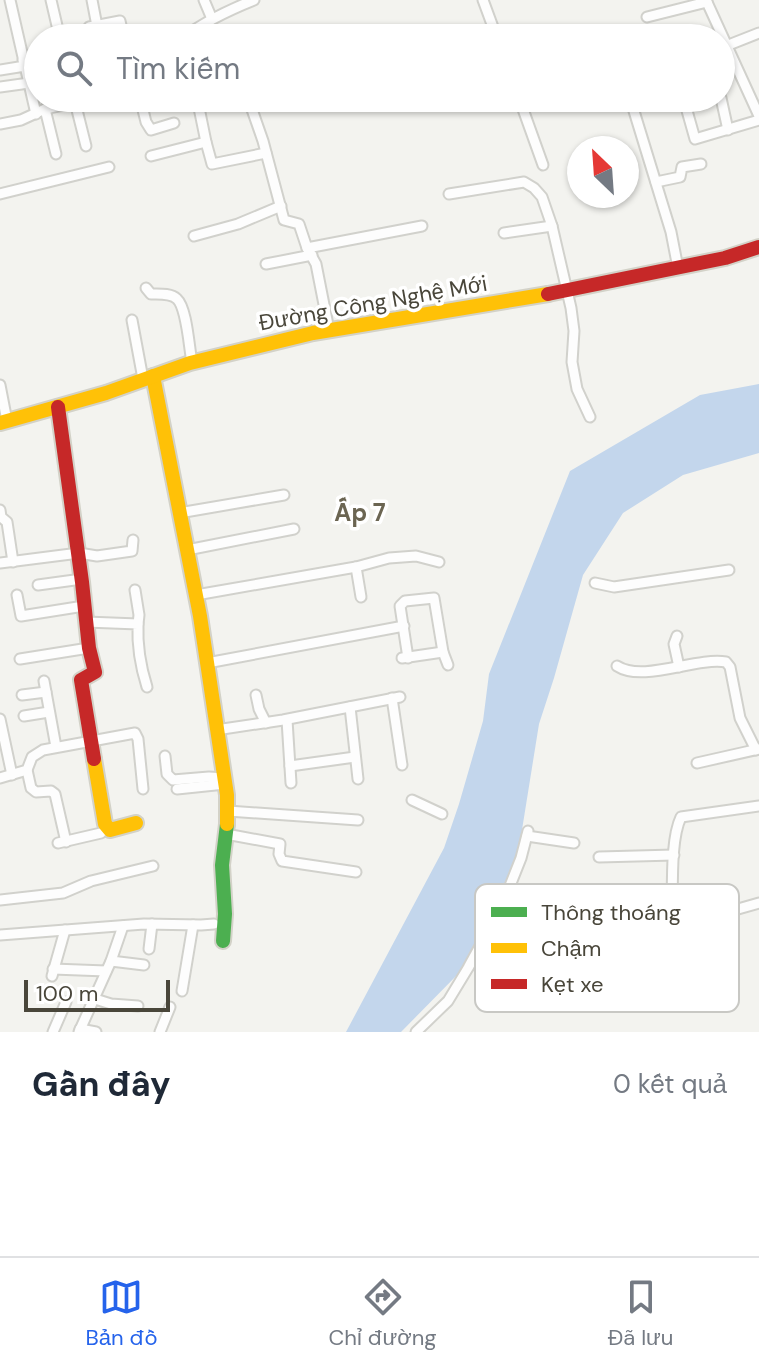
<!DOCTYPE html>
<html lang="vi">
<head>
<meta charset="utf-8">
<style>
  body { margin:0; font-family:"DM Sans",sans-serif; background:#f6f6f7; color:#1f2937 }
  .compass { position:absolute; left:567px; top:136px; width:72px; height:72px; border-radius:50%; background:#fff; box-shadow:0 2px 6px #0004; rotate:335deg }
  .scale { position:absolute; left:24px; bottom:20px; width:146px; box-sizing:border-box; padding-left:8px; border:4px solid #49463a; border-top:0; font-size:22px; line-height:28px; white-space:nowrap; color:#49463a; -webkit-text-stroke:6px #fff; paint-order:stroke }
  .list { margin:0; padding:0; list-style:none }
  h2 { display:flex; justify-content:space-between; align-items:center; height:104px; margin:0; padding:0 32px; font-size:34px }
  h2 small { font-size:26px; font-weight:400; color:#747a83 }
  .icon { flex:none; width:44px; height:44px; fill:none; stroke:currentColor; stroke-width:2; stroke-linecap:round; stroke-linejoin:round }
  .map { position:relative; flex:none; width:759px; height:1032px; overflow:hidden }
  .search { position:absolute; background:#fff; box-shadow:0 2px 6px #0004; left:24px; right:24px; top:24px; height:88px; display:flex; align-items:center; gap:20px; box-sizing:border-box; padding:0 28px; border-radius:44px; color:#747a83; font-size:30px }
  .sheet { height:224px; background:#fff }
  nav { display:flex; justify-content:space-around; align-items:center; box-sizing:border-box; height:112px; border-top:2px solid #e0e1e3; background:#fff; font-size:22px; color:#747a83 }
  nav a { display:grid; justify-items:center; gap:4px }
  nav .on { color:#2563eb }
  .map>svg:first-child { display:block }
  .water { fill:#c3d6ec }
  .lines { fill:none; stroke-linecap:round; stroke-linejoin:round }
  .street-casing { stroke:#d1d1cc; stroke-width:13 }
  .fast-casing { stroke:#d3d2c8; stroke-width:18 }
  .slow-casing { stroke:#d3d2c8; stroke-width:18 }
  .jam-casing { stroke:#d3d2c8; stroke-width:18 }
  .street { stroke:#fdfdfd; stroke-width:9 }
  .fast { stroke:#4caf50; stroke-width:14 }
  .slow { stroke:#ffc107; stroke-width:14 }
  .jam { stroke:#c62828; stroke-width:14 }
  .labels { text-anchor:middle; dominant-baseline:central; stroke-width:7; stroke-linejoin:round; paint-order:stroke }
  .street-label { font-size:22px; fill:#49463a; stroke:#fff }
  .neighbourhood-label { font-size:24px; font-weight:bold; fill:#6b6552; stroke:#fff }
  .key { fill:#fff; stroke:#c8c8c4; stroke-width:2 }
  .key-label { font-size:22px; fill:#49463a }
</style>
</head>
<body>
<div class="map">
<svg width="759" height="1032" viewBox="0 0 759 1032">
  <rect width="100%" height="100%" fill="#f3f3ef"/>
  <polygon class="water" points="759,384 759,453 683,475 623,513 583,575 554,678 539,724 517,861 498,909 461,971 401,1032 346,1032 444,848 459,804 483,721 489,674 570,471 700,395"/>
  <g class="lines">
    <g class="street-casing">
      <g id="street">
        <polyline points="10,0 36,114"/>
        <polyline points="51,0 58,30"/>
        <polyline points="92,0 97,26"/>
        <polyline points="204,0 212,19"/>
        <polyline points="483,0 497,38"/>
        <polyline points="706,0 759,116"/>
        <polyline points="647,17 707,2"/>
        <polyline points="89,27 120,21 124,38"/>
        <path d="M 183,38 C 205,21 229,10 254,0"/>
        <polyline points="726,46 759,33"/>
        <polyline points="23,60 38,57"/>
        <polyline points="0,70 25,66"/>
        <polyline points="0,87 29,83"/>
        <polyline points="140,98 146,122 151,130 174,123"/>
        <polyline points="197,98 206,142 212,164 266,153"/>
        <polyline points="248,98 263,141 284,220 299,224 307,248 316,264 329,330"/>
        <polyline points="519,98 543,165"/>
        <polyline points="630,98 671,232 678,268"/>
        <polyline points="721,98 728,130"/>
        <polyline points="684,100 695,139 759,120"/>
        <polyline points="75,102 86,146"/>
        <polyline points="45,109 56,154"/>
        <polyline points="0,124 21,120 45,109 97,98"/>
        <polyline points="151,156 206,142"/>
        <polyline points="656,182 680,177 682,167 701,164"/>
        <polyline points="0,194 109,167"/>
        <polyline points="449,194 524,182 534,188 542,197 552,226 571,308 574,331 572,362 577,389 590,417"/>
        <polyline points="504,233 552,226"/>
        <polyline points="194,236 238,224 281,206"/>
        <polyline points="307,248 422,226"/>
        <polyline points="266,264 312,255"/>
        <path d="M 146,288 L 151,294 C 159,294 171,293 177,299 C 187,308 189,348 192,362"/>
        <polyline points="132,320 143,379"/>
        <polyline points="0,385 7,421"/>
        <polyline points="0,510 1,517 7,522 13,562"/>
        <polyline points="179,513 284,495"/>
        <polyline points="187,550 294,529"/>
        <polyline points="0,563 79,553 97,556 132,551 133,540"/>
        <polyline points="356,567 361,597"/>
        <polyline points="595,583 614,587 729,570"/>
        <polyline points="38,585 82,579"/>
        <polyline points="135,590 139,615 138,624"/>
        <polyline points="17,595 21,616 84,606"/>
        <polyline points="196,595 356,567 389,558 416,556 439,562"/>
        <path d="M 86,622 L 138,624 C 137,647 140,665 147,687"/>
        <polyline points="677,636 674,644 679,667"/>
        <polyline points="402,658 443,652"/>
        <polyline points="408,658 400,606 405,601 434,598 443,652 448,665"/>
        <polyline points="20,659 89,648"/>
        <polyline points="207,663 404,626"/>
        <path d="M 617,666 C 643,683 695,657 726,662 L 730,667 L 740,718 L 756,750"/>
        <polyline points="44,681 56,747"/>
        <polyline points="22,695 46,692"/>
        <polyline points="256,695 259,709 266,723"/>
        <polyline points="392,698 402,765"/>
        <polyline points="350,707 358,779"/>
        <polyline points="24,716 49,712"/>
        <polyline points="0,719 12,775"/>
        <polyline points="287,720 291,783"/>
        <polyline points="216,730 283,720 400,697"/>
        <polyline points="165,756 167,774 173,780 209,777 224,778"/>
        <polyline points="697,763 759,749"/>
        <polyline points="290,766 355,757"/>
        <polyline points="27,770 31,788 36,792 51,791 55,794 66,842"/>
        <polyline points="0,778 27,770 32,757 43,750 135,733 138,739 143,789"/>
        <polyline points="177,789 225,784"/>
        <polyline points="412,800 442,814"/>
        <polyline points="228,811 358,820"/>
        <polyline points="226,834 280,844 279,854 282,861 356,872"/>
        <polyline points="527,836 574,843"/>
        <polyline points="58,843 101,833"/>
        <polyline points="599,857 674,855"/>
        <polyline points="0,900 63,893 91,881 153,866"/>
        <polyline points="502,906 555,916 619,921 672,915 731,911 759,903"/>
        <polyline points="685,914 693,988"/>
        <path d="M 672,915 C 673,888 670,840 681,817 L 759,806"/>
        <polyline points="0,935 144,924 201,925 214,924"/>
        <polyline points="149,949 152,924"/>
        <polyline points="111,961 144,965"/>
        <polyline points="53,969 106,971"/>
        <polyline points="52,976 65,930"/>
        <polyline points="182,991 193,925"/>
        <polyline points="95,999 111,1004 138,1006"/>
        <polyline points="80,1029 96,1032"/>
        <polyline points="53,1032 66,1002"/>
        <polyline points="79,1032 111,961 123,926"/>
        <polyline points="160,1032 170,1007"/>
        <polyline points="416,1032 448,1001 468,968 502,906 521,858 528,831"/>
      </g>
    </g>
    <g class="fast-casing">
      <polyline id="fast" points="223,941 225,914 222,865 227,824"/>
    </g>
    <g class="slow-casing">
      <g id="slow">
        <polyline points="153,376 200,616 227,795 227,824"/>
        <polyline points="0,423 106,393 190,363 313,333 548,294"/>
        <polyline points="94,759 105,824 110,830 136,823"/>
      </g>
    </g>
    <g class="jam-casing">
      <g id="jam">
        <polyline points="548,294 725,258 759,247"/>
        <polyline points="58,407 82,582 89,648 95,672 81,680 94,759"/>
      </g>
    </g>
    <use href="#street" class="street"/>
    <use href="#fast" class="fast"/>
    <use href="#slow" class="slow"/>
    <use href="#jam" class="jam"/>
  </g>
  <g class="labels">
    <g class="street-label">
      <text transform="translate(373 303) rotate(-10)">Đường Công Nghệ Mới</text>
    </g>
    <g class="neighbourhood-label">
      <text x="360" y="512">Ấp 7</text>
    </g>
  </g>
  <rect x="475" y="884" width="264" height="128" rx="12" class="key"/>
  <rect x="491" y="907" width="36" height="10" fill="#4caf50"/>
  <rect x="491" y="943" width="36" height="10" fill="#ffc107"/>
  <rect x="491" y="979" width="36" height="10" fill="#c62828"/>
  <g class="key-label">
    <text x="541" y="920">Thông thoáng</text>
    <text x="541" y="956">Chậm</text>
    <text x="541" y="992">Kẹt xe</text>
  </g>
</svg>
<svg class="compass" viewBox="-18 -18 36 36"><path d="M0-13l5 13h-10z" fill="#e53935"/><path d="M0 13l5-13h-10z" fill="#747a83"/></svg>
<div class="scale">100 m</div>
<div class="search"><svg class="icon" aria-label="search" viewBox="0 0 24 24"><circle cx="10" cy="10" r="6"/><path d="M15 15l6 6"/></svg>Tìm kiếm</div>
</div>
<section class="sheet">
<h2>Gần đây<small>0 kết quả</small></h2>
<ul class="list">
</ul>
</section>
<nav>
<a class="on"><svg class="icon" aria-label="map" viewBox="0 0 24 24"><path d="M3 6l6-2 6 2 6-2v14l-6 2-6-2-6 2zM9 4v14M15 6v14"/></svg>Bản đồ</a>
<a><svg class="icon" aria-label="directions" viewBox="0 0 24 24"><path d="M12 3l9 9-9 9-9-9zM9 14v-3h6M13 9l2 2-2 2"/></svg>Chỉ đường</a>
<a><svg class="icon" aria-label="saved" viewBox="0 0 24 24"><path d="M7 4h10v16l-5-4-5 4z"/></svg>Đã lưu</a>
</nav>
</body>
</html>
